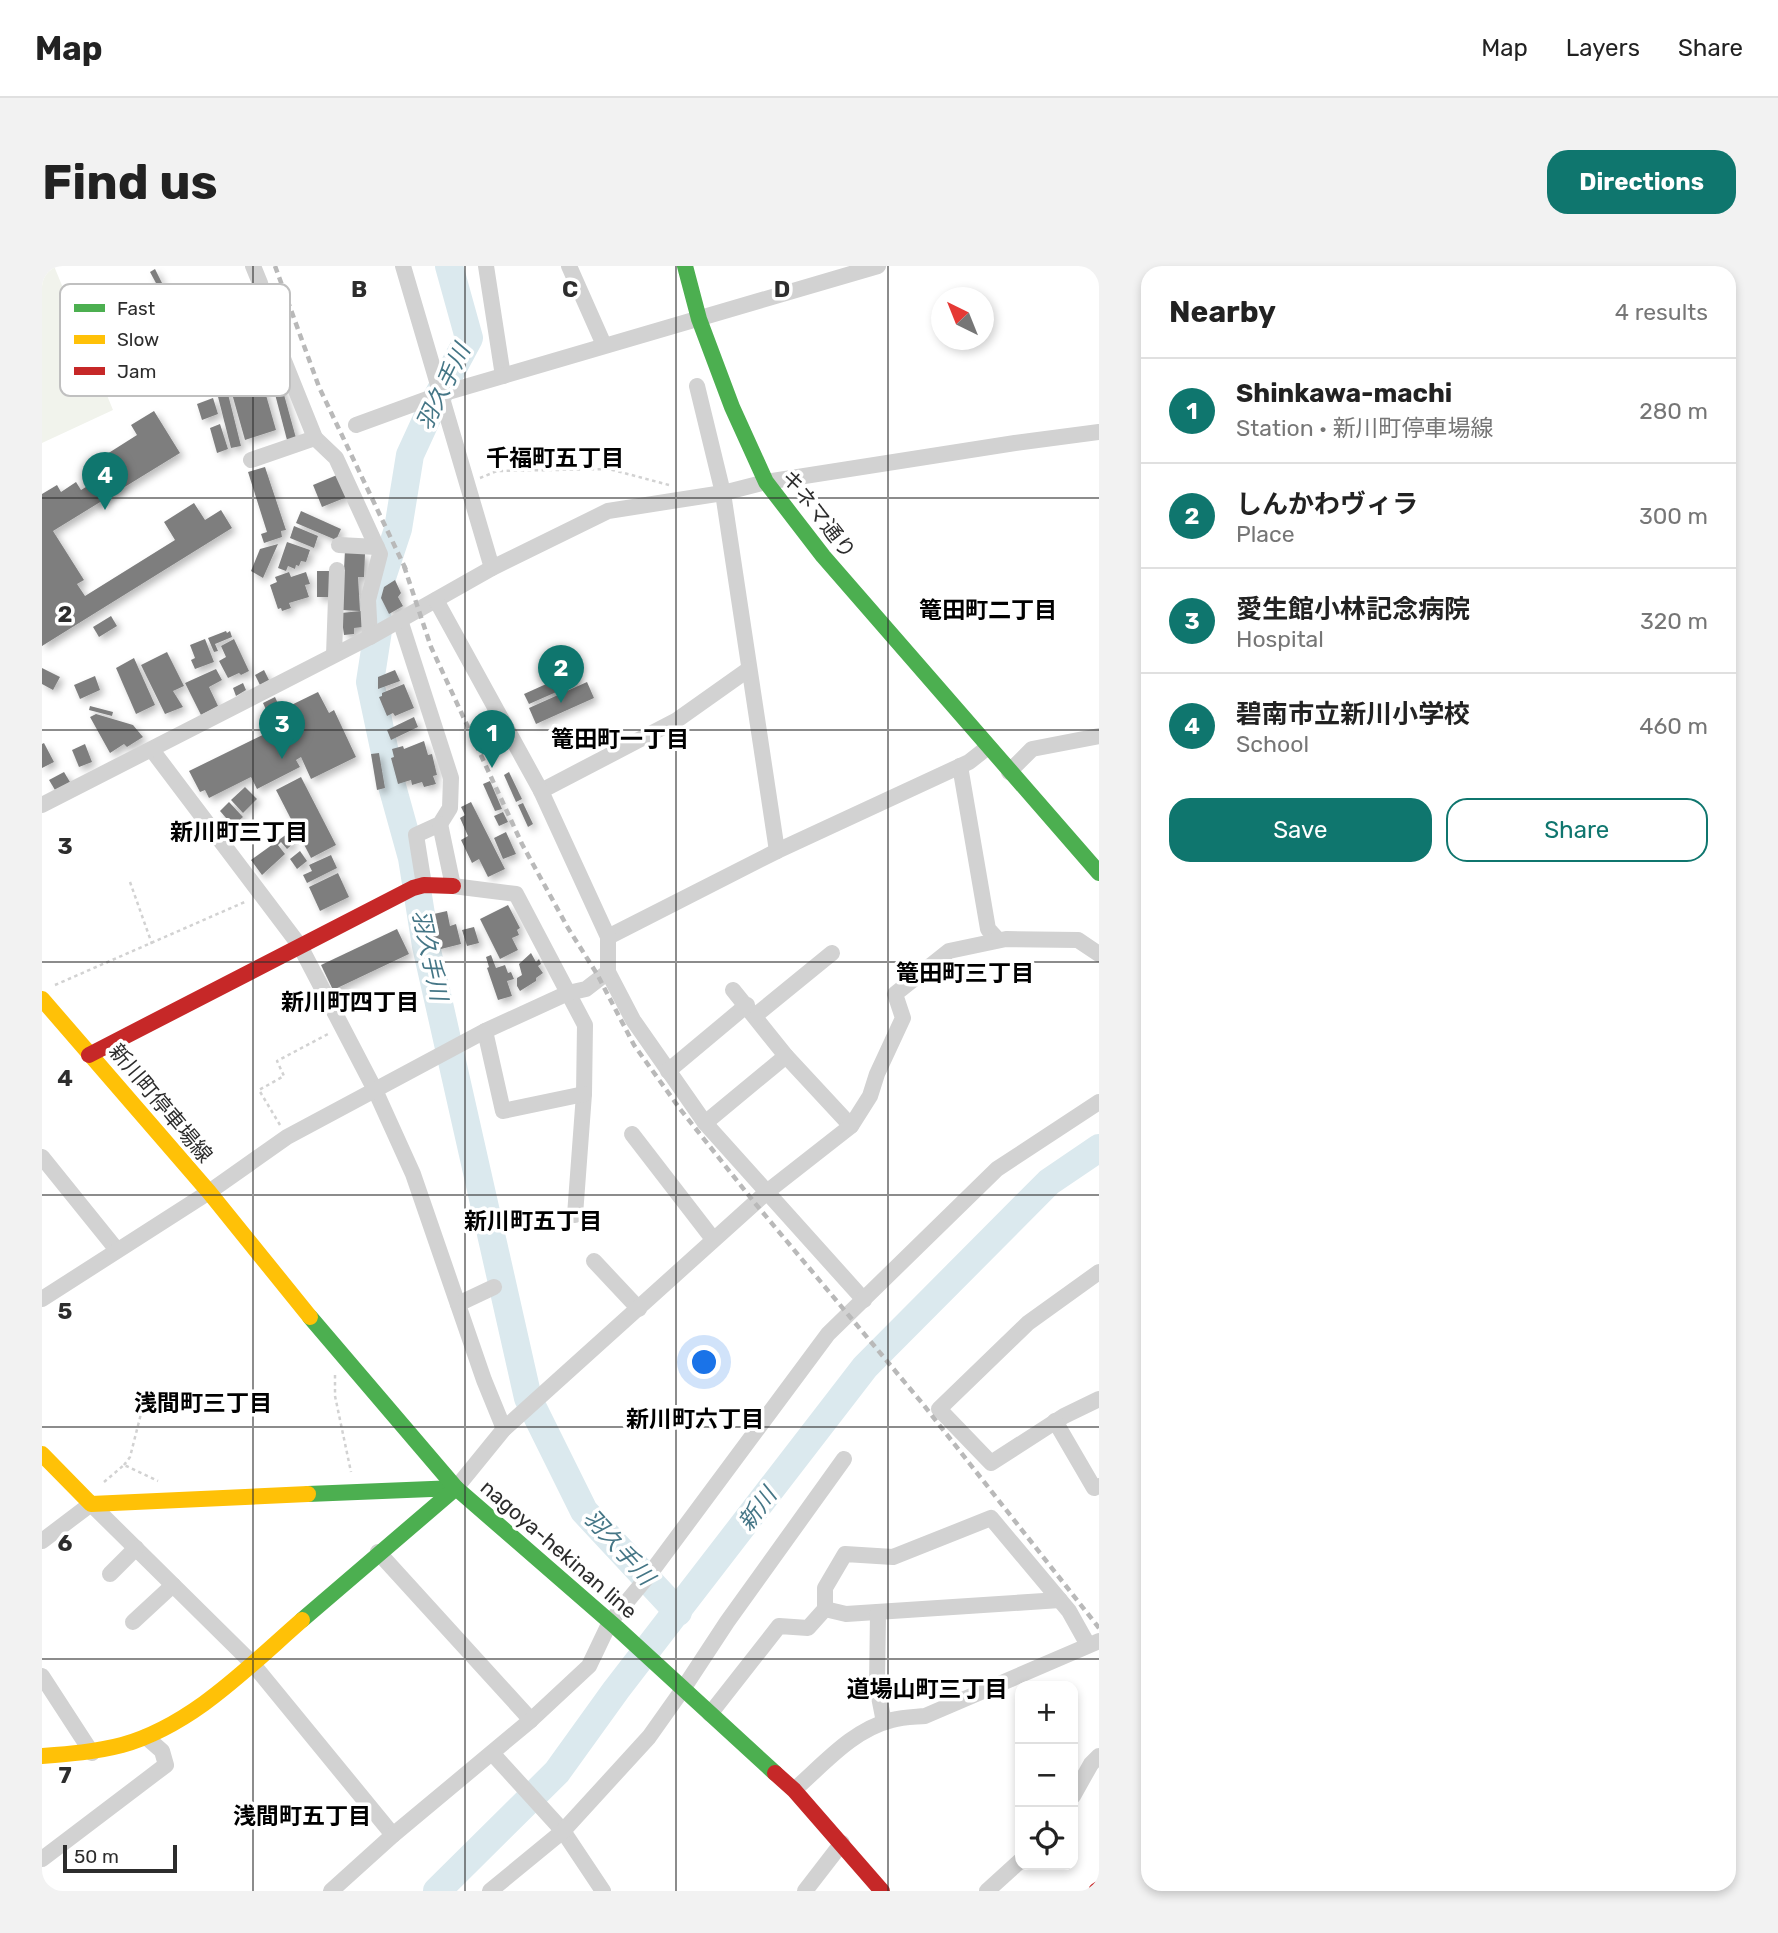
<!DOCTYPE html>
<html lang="en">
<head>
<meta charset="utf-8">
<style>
  body { margin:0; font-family:Rubik,"Noto Sans JP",sans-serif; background:#f2f2f2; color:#222 }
  .controls { position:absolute; right:21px; bottom:21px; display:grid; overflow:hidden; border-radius:14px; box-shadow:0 4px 10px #0003 }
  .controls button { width:63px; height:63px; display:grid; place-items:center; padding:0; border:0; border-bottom:2px solid #e0e0e0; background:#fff; color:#222; font:35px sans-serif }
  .compass { position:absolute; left:889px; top:21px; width:63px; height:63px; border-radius:50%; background:#fff; box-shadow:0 4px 10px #0003; rotate:317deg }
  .scale { position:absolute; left:21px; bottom:18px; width:114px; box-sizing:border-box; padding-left:7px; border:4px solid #2d2d2d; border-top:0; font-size:19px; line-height:24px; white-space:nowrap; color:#2d2d2d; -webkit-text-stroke:5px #fff; paint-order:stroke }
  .you { position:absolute; left:663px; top:1097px; width:24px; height:24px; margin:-18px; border:5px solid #fff; border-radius:50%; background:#1a73e8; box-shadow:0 0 0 10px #1a73e833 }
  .badge { display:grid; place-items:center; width:46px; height:46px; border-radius:50%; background:#0f766e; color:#fff; font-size:23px; font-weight:700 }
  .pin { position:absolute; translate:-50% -58px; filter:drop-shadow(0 2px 4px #0008) }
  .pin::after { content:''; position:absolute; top:37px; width:24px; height:21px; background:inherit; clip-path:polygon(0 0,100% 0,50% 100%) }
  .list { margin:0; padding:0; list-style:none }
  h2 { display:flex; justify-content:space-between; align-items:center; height:91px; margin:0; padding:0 28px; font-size:30px }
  h2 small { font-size:23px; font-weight:400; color:#767676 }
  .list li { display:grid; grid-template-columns:46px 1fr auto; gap:21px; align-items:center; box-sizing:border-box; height:105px; padding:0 28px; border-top:2px solid #e0e0e0 }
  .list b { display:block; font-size:26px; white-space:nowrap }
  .list p { margin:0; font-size:23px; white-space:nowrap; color:#767676 }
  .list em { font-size:23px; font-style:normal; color:#767676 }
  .actions { display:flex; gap:14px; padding:21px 28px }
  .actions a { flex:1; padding:16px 0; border:2px solid #0f766e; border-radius:21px; text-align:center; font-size:24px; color:#0f766e }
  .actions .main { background:#0f766e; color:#fff }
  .icon { flex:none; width:38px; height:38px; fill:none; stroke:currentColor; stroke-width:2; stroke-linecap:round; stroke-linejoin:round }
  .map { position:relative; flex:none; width:1057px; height:1625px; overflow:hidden; border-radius:21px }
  header { display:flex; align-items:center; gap:42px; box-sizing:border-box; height:98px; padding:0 35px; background:#fff; border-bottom:2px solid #e0e0e0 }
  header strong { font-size:33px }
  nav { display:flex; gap:38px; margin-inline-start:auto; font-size:24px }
  .intro { display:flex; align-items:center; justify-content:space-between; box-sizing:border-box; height:168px; padding:0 42px }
  h1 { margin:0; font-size:49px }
  .button { padding:18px 32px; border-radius:21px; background:#0f766e; color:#fff; font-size:24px; font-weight:700 }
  main { display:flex; gap:42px; padding:0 42px }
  aside { flex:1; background:#fff; border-radius:21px; box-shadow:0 4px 10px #0003 }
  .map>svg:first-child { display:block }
  .green { fill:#f1f3ec }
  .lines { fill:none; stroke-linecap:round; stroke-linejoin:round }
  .river { stroke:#dbe9ee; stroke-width:28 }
  .building { fill:#7e7e7e; filter:url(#shadow) }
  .path { stroke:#d2d2d2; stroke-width:2.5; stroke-dasharray:3.5 3.5; stroke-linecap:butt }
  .street { stroke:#d2d2d2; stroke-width:16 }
  .fast { stroke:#4caf50; stroke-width:16 }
  .slow { stroke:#ffc107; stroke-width:16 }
  .jam { stroke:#c62828; stroke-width:16 }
  .rail { stroke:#b9b9b9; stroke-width:4.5; stroke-dasharray:7 5; stroke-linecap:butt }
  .grid { fill:none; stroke:#2d2d2d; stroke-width:2; stroke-opacity:0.55 }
  .labels { text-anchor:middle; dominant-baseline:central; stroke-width:7; stroke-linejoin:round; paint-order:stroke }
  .street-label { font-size:21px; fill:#2d2d2d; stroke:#fff }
  .water-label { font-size:23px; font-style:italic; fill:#457686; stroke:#fff }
  .neighbourhood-label { font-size:23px; font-weight:bold; fill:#000; stroke:#fff }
  .key { fill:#fff; stroke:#c0c0c0; stroke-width:2 }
  .key-label { font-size:19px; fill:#2d2d2d }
  .grid-label { font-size:23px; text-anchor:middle; font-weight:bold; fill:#2d2d2d; stroke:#fff; stroke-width:7; stroke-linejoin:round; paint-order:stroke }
</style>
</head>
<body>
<header>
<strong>Map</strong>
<nav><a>Map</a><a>Layers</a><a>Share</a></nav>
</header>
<div class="intro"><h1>Find us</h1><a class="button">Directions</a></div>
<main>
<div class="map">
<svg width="1057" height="1625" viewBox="0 0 1057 1625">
  <defs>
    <filter id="shadow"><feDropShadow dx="4" dy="4" stdDeviation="3.5" flood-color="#0004"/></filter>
  </defs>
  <rect width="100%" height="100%" fill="#fff"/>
  <polygon class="green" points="0,0 12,0 71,144 0,177"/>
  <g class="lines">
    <g class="river">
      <polyline points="407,0 427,72 391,139 368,189 356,263 332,336 337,358 328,416 350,520 370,592 384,680 486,1132 542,1245 636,1346"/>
      <polyline points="395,1625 515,1506 574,1424 823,1101 1007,916 1057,882"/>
    </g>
  </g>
  <g class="building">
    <polygon points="113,3 120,17 115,19 108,6"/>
    <polygon points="236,107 254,172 245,174 228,109"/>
    <polygon points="218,108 234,164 203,174 187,117"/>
    <polygon points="182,112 199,180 189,182 172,115"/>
    <polygon points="171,132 176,148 160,154 155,138"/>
    <polygon points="112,145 138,187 11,265 42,314 35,318 43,330 133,274 122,256 152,237 163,254 179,244 190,262 0,380 0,228 15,219 19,226 34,216 39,224 57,213 53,205 69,195 65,188 95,169 89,159"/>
    <polygon points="178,158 186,183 175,187 168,162"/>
    <polygon points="223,201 244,264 239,265 240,271 222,277 219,268 225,266 206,206"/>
    <polygon points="295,209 305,231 280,241 271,219"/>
    <polygon points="259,245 299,263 294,274 254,257"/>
    <polygon points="252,260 276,270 272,282 248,272"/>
    <polygon points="245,276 268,284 264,296 259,295 257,300 254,299 253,303 246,300 244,305 236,302"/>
    <polygon points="236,278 221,312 209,305 218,283"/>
    <polygon points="303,284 323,288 322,311 316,311 318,345 300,344"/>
    <polygon points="275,305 289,305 288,331 275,331"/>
    <polygon points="247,306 249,311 264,306 268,318 263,319 267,331 247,337 249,342 240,345 239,342 236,343 228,319 235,316 233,311"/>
    <polygon points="353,314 359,327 356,331 361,340 347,348 339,332 342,321"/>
    <polygon points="319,345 321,361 312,362 312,368 302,369 299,347"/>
    <polygon points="69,350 75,360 57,371 51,361"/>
    <polygon points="184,365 185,367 188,365 190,371 173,378 176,385 172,386 166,372"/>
    <polygon points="163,373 172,396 153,403 149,394 153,392 148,379"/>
    <polygon points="192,373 207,405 199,409 197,407 186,412 177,395 184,391 179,380"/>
    <polygon points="125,386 142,420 131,425 141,441 123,448 99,399"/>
    <polygon points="92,392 113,439 94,448 74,402"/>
    <polygon points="0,402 18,411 11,424 0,418"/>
    <polygon points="174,403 180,414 167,421 176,440 159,449 143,417"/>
    <polygon points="222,404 227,414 218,419 213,409"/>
    <polygon points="353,404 358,415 336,423 336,411"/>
    <polygon points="531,406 535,417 487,438 482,428"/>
    <polygon points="53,410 58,424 38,433 32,419"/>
    <polygon points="545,416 552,432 494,458 487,442"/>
    <polygon points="201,417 204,424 194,430 191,422"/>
    <polygon points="362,418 372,442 353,450 351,447 345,450 337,431 340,430 340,427"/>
    <polygon points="276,426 287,447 292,444 314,491 269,513 259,491 254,494 258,501 215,523 209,511 167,532 163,524 158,526 147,505 241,459 235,446"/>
    <polygon points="233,431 238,442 226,448 221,437"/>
    <polygon points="48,440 71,446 70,450 47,444"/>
    <polygon points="54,448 91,459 101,471 85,481 82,478 68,487 48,451"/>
    <polygon points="372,451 376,461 349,474 345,464"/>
    <polygon points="382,475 386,489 390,488 395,509 391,510 394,518 382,521 380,516 370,519 369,514 356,518 349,492 352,491 350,483 361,480 362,483"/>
    <polygon points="2,477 12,496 0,502 0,478"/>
    <polygon points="43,478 50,496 37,501 30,484"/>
    <polygon points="337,487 343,522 335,524 329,488"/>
    <polygon points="22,506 28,516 13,524 7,514"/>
    <polygon points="467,506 480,533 474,536 462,509"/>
    <polygon points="259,511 294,579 269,592 234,524"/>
    <polygon points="448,515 460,543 453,545 441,518"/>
    <polygon points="203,521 215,533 201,547 189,534"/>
    <polygon points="187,536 201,551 191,560 178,545"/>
    <polygon points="429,536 463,603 446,611 437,593 430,597 419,574 426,570 418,552 423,549 419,541"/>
    <polygon points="481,537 491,558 486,561 476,539"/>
    <polygon points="461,546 466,556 457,560 452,550"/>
    <polygon points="464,566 474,588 461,593 452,572"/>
    <polygon points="245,568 252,577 245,583 239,576 236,579 243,588 220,609 209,594"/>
    <polygon points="258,585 265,595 255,603 248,593"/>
    <polygon points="289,589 295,602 265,617 261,609 270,605 267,599"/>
    <polygon points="296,607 307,631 278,645 267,621"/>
    <polygon points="466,639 478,662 475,664 477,669 470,672 476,684 458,693 438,653"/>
    <polygon points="405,645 408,660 414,658 419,678 399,683 398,680 390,682 383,650"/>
    <polygon points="432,661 437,677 425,680 420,664"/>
    <polygon points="355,663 367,688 291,724 279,699"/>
    <polygon points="489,687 494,696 497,693 499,698 496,700 501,707 494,712 494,715 478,725 475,720 475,712 480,709 477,698"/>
    <polygon points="449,689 454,702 463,699 466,707 469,706 472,713 465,715 470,730 456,734 445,702 447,701 444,691"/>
  </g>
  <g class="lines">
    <g class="path">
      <polyline points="438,212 455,205 567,203 627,219"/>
      <polyline points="88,616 110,678"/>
      <polyline points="13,719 205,635"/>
      <polyline points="238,859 217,824 242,810 235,795 286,768"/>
      <polyline points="293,1109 293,1130 309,1206"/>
      <polyline points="82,1199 88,1191 102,1136"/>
      <polyline points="62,1216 82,1199 116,1215"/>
    </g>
    <g class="street">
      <polyline points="361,0 450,302"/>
      <polyline points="444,0 461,110"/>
      <polyline points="527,0 562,79"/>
      <polyline points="655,120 681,227 735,585"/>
      <polyline points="314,159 399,128 836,0"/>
      <polyline points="273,172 294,192 338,288 326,334 328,371"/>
      <polyline points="209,194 273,172 232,70 218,17 211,0"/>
      <polyline points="297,279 335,281"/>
      <polyline points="358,354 409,512 408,542 398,558 374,569 382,619"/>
      <polyline points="292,389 295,304"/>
      <polyline points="110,484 258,680 333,824 371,908 442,1114 462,1163"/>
      <polyline points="918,500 946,663 956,674"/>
      <polyline points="967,506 990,483 1057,470"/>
      <polyline points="499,525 635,454 707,403"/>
      <polyline points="0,539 328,371 450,302 566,245 681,227 724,216 973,177 1057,166"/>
      <polyline points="398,558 411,620 474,628 543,759 542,828 533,949"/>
      <polyline points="566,671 735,585 927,496 946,481"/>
      <polyline points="566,706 591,754 663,857 822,1034"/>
      <polyline points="691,724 744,790 809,860"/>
      <polyline points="714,749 790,687"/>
      <polyline points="443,765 461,845 542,828"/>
      <polyline points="626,805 705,739"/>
      <polyline points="663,857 744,790"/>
      <polyline points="590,868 671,973"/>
      <polyline points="0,891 75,984"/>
      <polyline points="552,995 597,1043"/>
      <polyline points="1057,1006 986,1057 897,1143 949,1197 1022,1150 1057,1133"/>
      <polyline points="0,1033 167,926 245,871 443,765 526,727 544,723 566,706 566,671 499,525 394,334"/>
      <polyline points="416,1038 452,1021"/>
      <polyline points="1013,1155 1052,1222 1057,1220"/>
      <polyline points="414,1222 462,1163 726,925 809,860 828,830 835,808 861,752 853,728 907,685 964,673 1036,674 1057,688"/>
      <polyline points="0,1275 49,1238 210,1397 351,1569"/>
      <polyline points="336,1286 489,1454"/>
      <polyline points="68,1308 94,1282"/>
      <polyline points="783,1343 804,1348 1018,1334"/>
      <polyline points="836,1346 835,1421 842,1456"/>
      <polyline points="91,1356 131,1319"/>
      <polyline points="0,1410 50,1487"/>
      <polyline points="668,1448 737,1360 766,1362 783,1343 783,1322 803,1288 851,1291 949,1252 1027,1345 1046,1379"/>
      <polyline points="450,1487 521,1565 561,1625"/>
      <path d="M 752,1524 C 782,1498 810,1464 850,1454 C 861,1451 872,1451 883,1450 L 1057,1375"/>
      <polyline points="1031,1530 1049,1498 1057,1490"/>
      <polyline points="0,1593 124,1499 120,1485 104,1471"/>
      <polyline points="289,1625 351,1569 489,1454 547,1400 568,1356 607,1309 786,1068 955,903 1057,836"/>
      <polyline points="448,1625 521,1565 607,1471 641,1423 685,1356 802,1193"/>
      <polyline points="763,1625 800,1577"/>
      <polyline points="945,1625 978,1595"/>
    </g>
    <g class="fast">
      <polyline points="643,0 657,53 690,141 724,216 781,290 1057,607"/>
      <polyline points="266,1228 414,1222 575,1362 733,1507"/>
      <polyline points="260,1354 414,1222 268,1051"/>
    </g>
    <g class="slow">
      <polyline points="0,733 167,926 268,1051"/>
      <polyline points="0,1188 49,1238 266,1228"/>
      <path d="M 0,1490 C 27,1488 53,1486 80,1479 C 151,1459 206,1401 260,1354"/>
    </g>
    <g class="jam">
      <polyline points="47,789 371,622 382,619 411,620"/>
      <polyline points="733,1507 752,1524 840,1625"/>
      <polyline points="1054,1625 1057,1623"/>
    </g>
    <g class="rail">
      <polyline points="233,0 277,121 366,308"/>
      <polyline points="362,300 389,381 480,578 526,662 555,708 592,779 638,843 712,936 880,1137 1057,1362"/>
    </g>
  </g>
  <path class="grid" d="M 211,0 L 211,1625M 423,0 L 423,1625M 634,0 L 634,1625M 846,0 L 846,1625M 0,232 L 1057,232M 0,464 L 1057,464M 0,696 L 1057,696M 0,929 L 1057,929M 0,1161 L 1057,1161M 0,1393 L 1057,1393"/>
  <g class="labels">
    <g class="street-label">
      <text transform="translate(777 248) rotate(52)">キネマ通り</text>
      <text transform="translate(119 837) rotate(50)">新川町停車場線</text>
      <text transform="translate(517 1283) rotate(41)">nagoya-hekinan line</text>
    </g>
    <g class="water-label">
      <text transform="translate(401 121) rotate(-64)">羽久手川</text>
      <text transform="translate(388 689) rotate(78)">羽久手川</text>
      <text transform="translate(715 1243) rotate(-53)">新川</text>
      <text transform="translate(577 1281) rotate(48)">羽久手川</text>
    </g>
    <g class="neighbourhood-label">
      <text x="513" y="192">千福町五丁目</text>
      <text x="946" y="344">篭田町二丁目</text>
      <text x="578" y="473">篭田町一丁目</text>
      <text x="197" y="566">新川町三丁目</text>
      <text x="923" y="707">篭田町三丁目</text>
      <text x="308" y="736">新川町四丁目</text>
      <text x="491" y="955">新川町五丁目</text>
      <text x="161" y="1137">浅間町三丁目</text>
      <text x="653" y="1153">新川町六丁目</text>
      <text x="885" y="1423">道場山町三丁目</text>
      <text x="260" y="1550">浅間町五丁目</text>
    </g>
  </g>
  <rect x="18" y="18" width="230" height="112" rx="10" class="key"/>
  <rect x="32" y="38" width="31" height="8" fill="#4caf50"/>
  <rect x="32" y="69" width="31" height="9" fill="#ffc107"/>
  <rect x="32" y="101" width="31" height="8" fill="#c62828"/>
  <g class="key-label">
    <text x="75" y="49">Fast</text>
    <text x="75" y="80">Slow</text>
    <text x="75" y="112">Jam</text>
  </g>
  <g class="grid-label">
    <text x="317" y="31">B</text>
    <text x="528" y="31">C</text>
    <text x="740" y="31">D</text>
    <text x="23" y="356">2</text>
    <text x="23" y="588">3</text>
    <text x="23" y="820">4</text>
    <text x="23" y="1053">5</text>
    <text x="23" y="1285">6</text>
    <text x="23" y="1517">7</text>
  </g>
</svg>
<div class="controls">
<button>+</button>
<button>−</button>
<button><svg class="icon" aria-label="locate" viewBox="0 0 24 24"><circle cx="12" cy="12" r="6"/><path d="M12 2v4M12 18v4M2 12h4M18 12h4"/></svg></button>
</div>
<svg class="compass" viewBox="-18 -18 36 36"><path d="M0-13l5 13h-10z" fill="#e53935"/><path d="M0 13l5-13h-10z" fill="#767676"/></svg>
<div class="scale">50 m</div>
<div class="you"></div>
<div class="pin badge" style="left:450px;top:502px">1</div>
<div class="pin badge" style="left:519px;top:437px">2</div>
<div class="pin badge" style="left:240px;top:493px">3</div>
<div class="pin badge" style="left:63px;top:244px">4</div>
</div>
<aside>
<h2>Nearby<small>4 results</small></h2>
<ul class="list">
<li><span class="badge">1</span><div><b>Shinkawa-machi</b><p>Station · 新川町停車場線</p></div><em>280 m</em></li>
<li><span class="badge">2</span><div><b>しんかわヴィラ</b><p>Place</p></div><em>300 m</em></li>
<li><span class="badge">3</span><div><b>愛生館小林記念病院</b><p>Hospital</p></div><em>320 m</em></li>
<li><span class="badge">4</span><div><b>碧南市立新川小学校</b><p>School</p></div><em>460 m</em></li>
</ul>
<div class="actions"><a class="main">Save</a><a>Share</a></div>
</aside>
</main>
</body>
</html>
